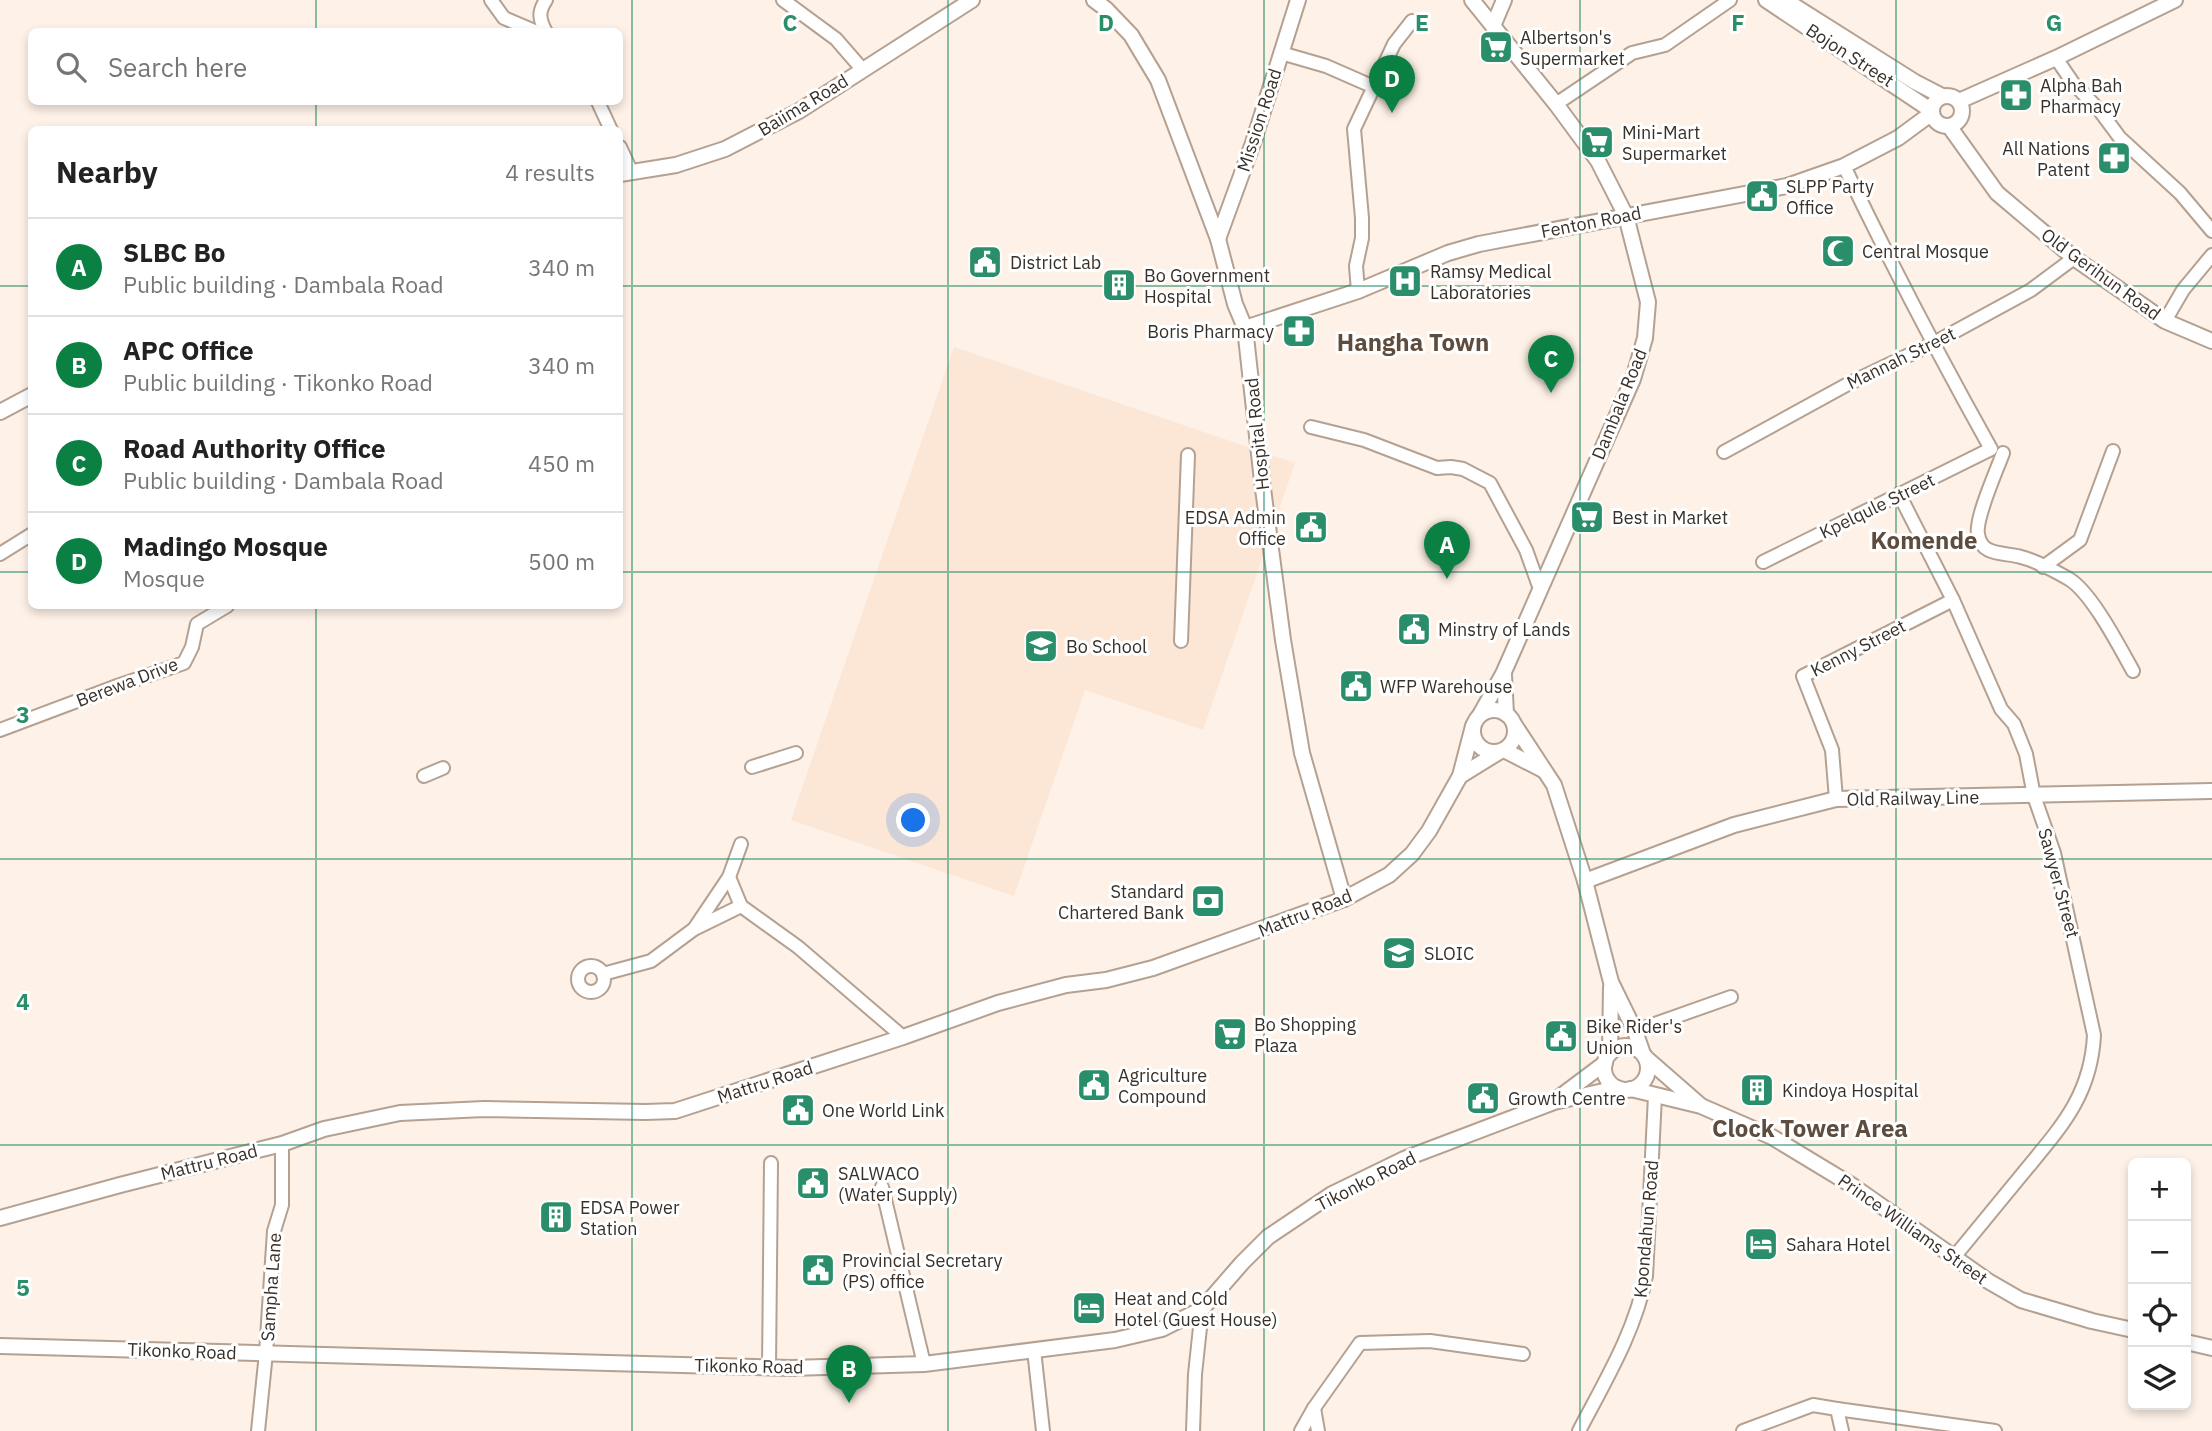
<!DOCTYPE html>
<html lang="en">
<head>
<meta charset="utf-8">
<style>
  body { margin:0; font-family:"IBM Plex Sans",sans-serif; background:#f6f6f6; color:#222 }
  .controls { position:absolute; right:21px; bottom:21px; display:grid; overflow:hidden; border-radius:10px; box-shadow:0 4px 10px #0003 }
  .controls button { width:63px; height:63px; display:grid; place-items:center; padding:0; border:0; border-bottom:2px solid #e0e0e0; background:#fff; color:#222; font:35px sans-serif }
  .you { position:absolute; left:914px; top:821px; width:24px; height:24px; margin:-18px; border:5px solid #fff; border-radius:50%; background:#1a73e8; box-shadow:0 0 0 10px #1a73e833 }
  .badge { display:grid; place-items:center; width:46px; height:46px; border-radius:50%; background:#0b8043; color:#fff; font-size:23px; font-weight:700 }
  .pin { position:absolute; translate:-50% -58px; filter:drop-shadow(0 2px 4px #0008) }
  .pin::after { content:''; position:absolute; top:37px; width:24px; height:21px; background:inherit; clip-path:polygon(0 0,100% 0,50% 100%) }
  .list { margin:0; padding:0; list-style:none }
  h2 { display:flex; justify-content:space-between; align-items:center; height:91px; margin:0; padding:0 28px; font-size:30px }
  h2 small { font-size:23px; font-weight:400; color:#767676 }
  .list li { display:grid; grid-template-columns:46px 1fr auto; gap:21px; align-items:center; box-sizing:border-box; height:98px; padding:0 28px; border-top:2px solid #e0e0e0 }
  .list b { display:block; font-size:26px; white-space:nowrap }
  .list p { margin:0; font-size:23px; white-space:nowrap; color:#767676 }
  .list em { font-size:23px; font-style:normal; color:#767676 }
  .icon { flex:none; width:38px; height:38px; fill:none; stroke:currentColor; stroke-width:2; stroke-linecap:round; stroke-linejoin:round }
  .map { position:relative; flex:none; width:2212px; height:1431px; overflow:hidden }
  .search { position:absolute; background:#fff; box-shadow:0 4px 10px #0003; left:28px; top:28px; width:595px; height:77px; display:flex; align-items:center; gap:18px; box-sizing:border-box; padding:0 24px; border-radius:10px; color:#767676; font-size:26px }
  .panel { position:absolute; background:#fff; box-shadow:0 4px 10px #0003; left:28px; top:126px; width:595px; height:483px; border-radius:10px }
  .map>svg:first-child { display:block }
  .built { fill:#fce6d5 }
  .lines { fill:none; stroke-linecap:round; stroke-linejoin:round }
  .minor-casing { stroke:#b4a191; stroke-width:16 }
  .tertiary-casing { stroke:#b4a191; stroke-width:18 }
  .minor { stroke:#fff; stroke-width:12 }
  .tertiary { stroke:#fff; stroke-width:14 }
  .grid { fill:none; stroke:#298e69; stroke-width:2; stroke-opacity:0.55 }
  .labels { text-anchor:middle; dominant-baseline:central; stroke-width:6; stroke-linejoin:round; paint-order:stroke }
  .poi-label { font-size:18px; fill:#383029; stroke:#fff; text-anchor:start }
  .street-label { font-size:18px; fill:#383029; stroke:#fff }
  .district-label { font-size:24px; font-weight:bold; fill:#5e4d3e; stroke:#fff }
  .grid-label { font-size:23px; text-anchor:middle; font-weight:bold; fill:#298e69; stroke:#fff; stroke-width:6; stroke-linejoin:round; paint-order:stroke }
</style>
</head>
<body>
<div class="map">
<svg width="2212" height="1431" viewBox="0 0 2212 1431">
  <rect width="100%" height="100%" fill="#fef1e7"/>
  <polygon class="built" points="954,347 1295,463 1203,730 1085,690 1014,896 791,820"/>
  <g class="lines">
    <g class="minor-casing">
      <g id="minor">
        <polyline points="491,0 504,18 537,32"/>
        <path d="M 546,0 C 538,12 539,19 546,32"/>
        <polyline points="783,0 836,39 862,69"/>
        <polyline points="1281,53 1326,66 1374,87"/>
        <polyline points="2056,58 2073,83 2100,111 2120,138 2180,193 2212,231"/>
        <polyline points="598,102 611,130"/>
        <polyline points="1556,104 1632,53 1665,45 1730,0"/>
        <polyline points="620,147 631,171"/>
        <polyline points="1358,291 1356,266 1362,238 1362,218 1354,129 1394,44 1412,21"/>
        <polyline points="2165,321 2183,290 2212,255"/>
        <polyline points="1311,427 1364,440 1437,468 1451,467 1463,469 1490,483 1526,550 1540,589"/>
        <polyline points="1724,452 1848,384 1932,344 2031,290 2074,258"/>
        <path d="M 2003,453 C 1997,470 1975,518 1978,534 C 1981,557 2005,552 2021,557 C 2037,561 2055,571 2069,579 C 2092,593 2120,648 2133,671"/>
        <path d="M 1899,494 L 1953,600 L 2001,709 L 2014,724 L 2026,754 L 2034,796 L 2054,853 L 2094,1035 C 2091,1096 2060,1128 2024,1172 C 2001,1200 1978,1228 1955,1256"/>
        <polyline points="0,554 32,534"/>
        <path d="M 1763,562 L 1991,449 C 1939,356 1890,262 1844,166"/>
        <polyline points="2043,567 2080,540 2113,451"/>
        <polyline points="1181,641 1188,455"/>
        <polyline points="0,730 117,686 184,663 192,647 197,624 227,606"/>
        <polyline points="752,767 796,753"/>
        <polyline points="424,776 443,768"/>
        <polyline points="1836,799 1832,750 1803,676 1953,600"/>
        <polyline points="729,877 741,906 798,947 903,1037"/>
        <polyline points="694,929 729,877 741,844"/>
        <circle cx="591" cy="979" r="13"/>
        <polyline points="603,974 651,961 694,929 741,906"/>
        <polyline points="1635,1031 1731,997"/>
        <polyline points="882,1187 924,1364"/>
        <polyline points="1034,1350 1043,1431"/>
        <polyline points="769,1368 771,1163"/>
        <polyline points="1314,1408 1318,1431"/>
        <polyline points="1837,1409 1995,1431"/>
        <polyline points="258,1431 266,1353 274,1231 282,1205 282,1144"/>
        <polyline points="1193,1431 1195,1374 1202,1309"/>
        <polyline points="1301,1431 1314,1408 1360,1343 1430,1341 1523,1354"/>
        <path d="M 1579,1431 C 1605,1381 1635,1332 1646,1276 L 1655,1096"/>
        <polyline points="1743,1431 1813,1405 1837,1409 1842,1431"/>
      </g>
    </g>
    <g class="tertiary-casing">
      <g id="tertiary">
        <polyline points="1094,0 1106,9 1131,35 1158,80 1218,239 1235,304 1245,328 1262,481 1283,640 1302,753 1344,899"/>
        <polyline points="1472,0 1556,104 1598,161 1626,216 1648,302 1645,338 1633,379 1503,674 1480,715"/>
        <polyline points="1766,0 1932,111"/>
        <polyline points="1785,0 1915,82 1942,96"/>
        <polyline points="1493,26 1504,0"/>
        <circle cx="1947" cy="111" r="15"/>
        <polyline points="1959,101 2056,58 2175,0"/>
        <polyline points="1949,126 1997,193 2074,258 2165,321 2212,341"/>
        <polyline points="620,174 676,165 725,149 799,111 972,0"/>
        <polyline points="1218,239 1253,143 1298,0"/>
        <polyline points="1245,328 1358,291 1448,253 1479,244 1787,186 1844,166 1898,138 1932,113"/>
        <polyline points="0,412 32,395"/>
        <polyline points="1504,675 1506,714"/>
        <circle cx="1494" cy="731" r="21"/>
        <polyline points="1514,724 1554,785 1585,881 1611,982 1635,1031 1643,1054"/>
        <polyline points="1504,750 1543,770"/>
        <polyline points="1460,776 1499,752"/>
        <polyline points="1585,881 1734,825 1836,799 2212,791"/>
        <circle cx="1626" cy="1068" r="22"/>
        <polyline points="1610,1053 1611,987"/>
        <polyline points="1645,1057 1700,1105"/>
        <polyline points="1631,1089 1701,1106 1772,1137 1853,1186 1988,1281 2021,1300 2092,1321 2133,1330"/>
        <polyline points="1557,1099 1605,1063"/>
        <polyline points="0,1218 120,1185 282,1144 324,1129 400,1113 484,1109 645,1112 675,1111 903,1037 998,1003 1066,985 1106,980 1153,968 1344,899 1389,875 1412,854 1429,831 1460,776 1473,726"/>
        <polyline points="2186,1342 2212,1348"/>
        <polyline points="0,1346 791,1368 924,1364 1115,1340 1162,1329 1202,1309 1242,1263 1268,1237 1332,1194 1404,1159 1554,1102 1617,1088"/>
      </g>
    </g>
    <use href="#minor" class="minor"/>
    <use href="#tertiary" class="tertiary"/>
  </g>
  <path class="grid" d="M 316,0 L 316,32M 632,0 L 632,1431M 948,0 L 948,1431M 1264,0 L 1264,1431M 1580,0 L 1580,1431M 1896,0 L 1896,1431M 316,102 L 316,130M 0,286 L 32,286M 620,286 L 2212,286M 0,572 L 32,572M 620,572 L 2212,572M 316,606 L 316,1431M 0,859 L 2212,859M 0,1145 L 2212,1145"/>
  <defs>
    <g id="supermarket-square" transform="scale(1.75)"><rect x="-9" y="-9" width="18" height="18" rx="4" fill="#298e69" stroke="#fff"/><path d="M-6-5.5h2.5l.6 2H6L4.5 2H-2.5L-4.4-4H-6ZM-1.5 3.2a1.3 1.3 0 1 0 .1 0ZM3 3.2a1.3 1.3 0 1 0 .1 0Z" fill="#fff"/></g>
    <g id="pharmacy-square" transform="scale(1.75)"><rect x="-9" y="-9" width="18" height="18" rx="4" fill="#298e69" stroke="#fff"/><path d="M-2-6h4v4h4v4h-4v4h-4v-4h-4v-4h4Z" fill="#fff"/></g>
    <g id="civic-square" transform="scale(1.75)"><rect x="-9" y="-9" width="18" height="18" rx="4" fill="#298e69" stroke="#fff"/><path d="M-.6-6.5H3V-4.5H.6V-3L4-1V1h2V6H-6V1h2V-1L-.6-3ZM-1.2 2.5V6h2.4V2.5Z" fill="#fff"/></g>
    <g id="mosque-square" transform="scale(1.75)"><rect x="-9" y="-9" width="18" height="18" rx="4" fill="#298e69" stroke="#fff"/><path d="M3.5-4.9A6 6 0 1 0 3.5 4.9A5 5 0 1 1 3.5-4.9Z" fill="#fff"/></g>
    <g id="hospital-square" transform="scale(1.75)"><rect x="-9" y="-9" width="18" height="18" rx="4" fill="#298e69" stroke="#fff"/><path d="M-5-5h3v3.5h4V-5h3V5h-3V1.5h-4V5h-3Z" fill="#fff"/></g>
    <g id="building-square" transform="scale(1.75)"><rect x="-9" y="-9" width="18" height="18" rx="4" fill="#298e69" stroke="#fff"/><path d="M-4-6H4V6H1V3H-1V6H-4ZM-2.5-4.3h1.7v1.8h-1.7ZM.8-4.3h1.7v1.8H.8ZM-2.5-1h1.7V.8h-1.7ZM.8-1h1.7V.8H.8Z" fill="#fff"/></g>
    <g id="school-square" transform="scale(1.75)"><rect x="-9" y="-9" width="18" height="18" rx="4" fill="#298e69" stroke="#fff"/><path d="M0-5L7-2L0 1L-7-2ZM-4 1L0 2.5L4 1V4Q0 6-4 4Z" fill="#fff"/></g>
    <g id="bank-square" transform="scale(1.75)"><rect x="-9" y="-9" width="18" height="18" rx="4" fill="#298e69" stroke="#fff"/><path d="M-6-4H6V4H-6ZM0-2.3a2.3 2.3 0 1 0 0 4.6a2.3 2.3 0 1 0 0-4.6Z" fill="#fff"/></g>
    <g id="hotel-square" transform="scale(1.75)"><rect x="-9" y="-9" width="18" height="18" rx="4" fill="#298e69" stroke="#fff"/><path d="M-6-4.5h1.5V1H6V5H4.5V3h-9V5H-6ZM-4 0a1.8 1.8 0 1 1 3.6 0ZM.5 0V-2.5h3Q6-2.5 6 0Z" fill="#fff"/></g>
  </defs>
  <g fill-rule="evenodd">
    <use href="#supermarket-square" x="1496" y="47"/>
    <use href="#pharmacy-square" x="2016" y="95"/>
    <use href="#supermarket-square" x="1597" y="142"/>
    <use href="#pharmacy-square" x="2114" y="158"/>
    <use href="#civic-square" x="1762" y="196"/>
    <use href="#mosque-square" x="1838" y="251"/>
    <use href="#civic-square" x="985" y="262"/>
    <use href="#hospital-square" x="1405" y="281"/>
    <use href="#building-square" x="1119" y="285"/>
    <use href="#pharmacy-square" x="1299" y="331"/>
    <use href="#supermarket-square" x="1587" y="517"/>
    <use href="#civic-square" x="1311" y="527"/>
    <use href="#civic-square" x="1414" y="629"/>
    <use href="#school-square" x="1041" y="646"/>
    <use href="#civic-square" x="1356" y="686"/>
    <use href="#bank-square" x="1208" y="901"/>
    <use href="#school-square" x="1399" y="953"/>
    <use href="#supermarket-square" x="1230" y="1034"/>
    <use href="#civic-square" x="1561" y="1036"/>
    <use href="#civic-square" x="1094" y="1085"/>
    <use href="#building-square" x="1757" y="1090"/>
    <use href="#civic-square" x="1483" y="1098"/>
    <use href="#civic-square" x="798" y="1110"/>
    <use href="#civic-square" x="813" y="1183"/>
    <use href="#building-square" x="556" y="1217"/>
    <use href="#hotel-square" x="1761" y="1244"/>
    <use href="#civic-square" x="818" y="1270"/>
    <use href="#hotel-square" x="1089" y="1308"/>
  </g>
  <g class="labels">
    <g class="poi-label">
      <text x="1520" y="37">Albertson's<tspan x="1520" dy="21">Supermarket</tspan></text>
      <text x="2040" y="85">Alpha Bah<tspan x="2040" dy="21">Pharmacy</tspan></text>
      <text x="1622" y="132">Mini-Mart<tspan x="1622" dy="21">Supermarket</tspan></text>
      <text x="2090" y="148" text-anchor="end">All Nations<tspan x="2090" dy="21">Patent</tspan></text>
      <text x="1786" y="186">SLPP Party<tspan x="1786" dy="21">Office</tspan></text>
      <text x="1862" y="251">Central Mosque</text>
      <text x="1010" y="262">District Lab</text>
      <text x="1430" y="271">Ramsy Medical<tspan x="1430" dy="21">Laboratories</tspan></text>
      <text x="1144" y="275">Bo Government<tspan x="1144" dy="21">Hospital</tspan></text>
      <text x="1274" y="331" text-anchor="end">Boris Pharmacy</text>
      <text x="1286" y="517" text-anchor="end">EDSA Admin<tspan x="1286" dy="21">Office</tspan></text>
      <text x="1612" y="517">Best in Market</text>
      <text x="1438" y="629">Minstry of Lands</text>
      <text x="1066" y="646">Bo School</text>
      <text x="1380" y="686">WFP Warehouse</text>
      <text x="1184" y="891" text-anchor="end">Standard<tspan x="1184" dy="21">Chartered Bank</tspan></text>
      <text x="1424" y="953">SLOIC</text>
      <text x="1254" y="1024">Bo Shopping<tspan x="1254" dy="21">Plaza</tspan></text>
      <text x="1586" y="1026">Bike Rider's<tspan x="1586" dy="21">Union</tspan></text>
      <text x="1118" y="1075">Agriculture<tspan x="1118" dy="21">Compound</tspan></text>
      <text x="1782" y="1090">Kindoya Hospital</text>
      <text x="1508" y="1098">Growth Centre</text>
      <text x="822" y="1110">One World Link</text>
      <text x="838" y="1173">SALWACO<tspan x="838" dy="21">(Water Supply)</tspan></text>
      <text x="580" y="1207">EDSA Power<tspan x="580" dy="21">Station</tspan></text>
      <text x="1786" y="1244">Sahara Hotel</text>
      <text x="842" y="1260">Provincial Secretary<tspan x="842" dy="21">(PS) office</tspan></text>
      <text x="1114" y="1298">Heat and Cold<tspan x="1114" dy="21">Hotel (Guest House)</tspan></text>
    </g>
    <g class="street-label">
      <text transform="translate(1850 55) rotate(33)">Bojon Street</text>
      <text transform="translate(803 105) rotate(-31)">Baiima Road</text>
      <text transform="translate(1259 120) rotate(-72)">Mission Road</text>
      <text transform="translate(1591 222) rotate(-11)">Fenton Road</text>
      <text transform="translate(2101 274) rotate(36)">Old Gerihun Road</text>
      <text transform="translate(1901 358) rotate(-26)">Mannah Street</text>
      <text transform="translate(1619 404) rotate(-68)">Dambala Road</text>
      <text transform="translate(1257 434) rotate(-96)">Hospital Road</text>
      <text transform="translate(1877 506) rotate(-26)">Kpelqule Street</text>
      <text transform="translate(1858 648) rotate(-27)">Kenny Street</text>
      <text transform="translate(127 682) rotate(-21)">Berewa Drive</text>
      <text transform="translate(1913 798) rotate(-1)">Old Railway Line</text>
      <text transform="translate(2059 883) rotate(75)">Sawyer Street</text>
      <text transform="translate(1305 913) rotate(-22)">Mattru Road</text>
      <text transform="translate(765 1082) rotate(-18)">Mattru Road</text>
      <text transform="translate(209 1162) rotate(-14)">Mattru Road</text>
      <text transform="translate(1366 1181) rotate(-27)">Tikonko Road</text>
      <text transform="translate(1646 1229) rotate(-85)">Kpondahun Road</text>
      <text transform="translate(1913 1229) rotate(35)">Prince Williams Street</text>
      <text transform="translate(271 1287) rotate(-86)">Sampha Lane</text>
      <text transform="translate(182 1351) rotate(2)">Tikonko Road</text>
      <text transform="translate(749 1366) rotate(1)">Tikonko Road</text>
    </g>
    <g class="district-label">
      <text x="1413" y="342">Hangha Town</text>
      <text x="1924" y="540">Komende</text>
      <text x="1810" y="1128">Clock Tower Area</text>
    </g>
  </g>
  <g class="grid-label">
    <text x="790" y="31">C</text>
    <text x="1106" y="31">D</text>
    <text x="1422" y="31">E</text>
    <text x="1738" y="31">F</text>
    <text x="2054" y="31">G</text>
    <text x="23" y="723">3</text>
    <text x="23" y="1010">4</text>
    <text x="23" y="1296">5</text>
  </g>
</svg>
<div class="controls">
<button>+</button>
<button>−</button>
<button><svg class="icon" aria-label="locate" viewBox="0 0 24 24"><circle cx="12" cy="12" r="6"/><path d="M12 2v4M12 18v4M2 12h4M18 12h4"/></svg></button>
<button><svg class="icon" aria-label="layers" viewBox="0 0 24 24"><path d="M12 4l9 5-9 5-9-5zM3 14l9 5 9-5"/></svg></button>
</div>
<div class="you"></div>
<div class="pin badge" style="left:1447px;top:579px">A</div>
<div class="pin badge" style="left:849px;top:1403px">B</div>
<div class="pin badge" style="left:1551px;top:393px">C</div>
<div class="pin badge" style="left:1392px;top:113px">D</div>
<div class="search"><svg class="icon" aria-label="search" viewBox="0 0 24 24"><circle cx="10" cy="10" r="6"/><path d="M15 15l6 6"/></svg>Search here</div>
<section class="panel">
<h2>Nearby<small>4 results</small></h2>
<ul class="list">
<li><span class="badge">A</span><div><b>SLBC Bo</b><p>Public building · Dambala Road</p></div><em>340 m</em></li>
<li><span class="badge">B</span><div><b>APC Office</b><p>Public building · Tikonko Road</p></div><em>340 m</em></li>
<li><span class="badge">C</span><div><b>Road Authority Office</b><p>Public building · Dambala Road</p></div><em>450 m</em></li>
<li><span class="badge">D</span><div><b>Madingo Mosque</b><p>Mosque</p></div><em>500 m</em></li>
</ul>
</section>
</div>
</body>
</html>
